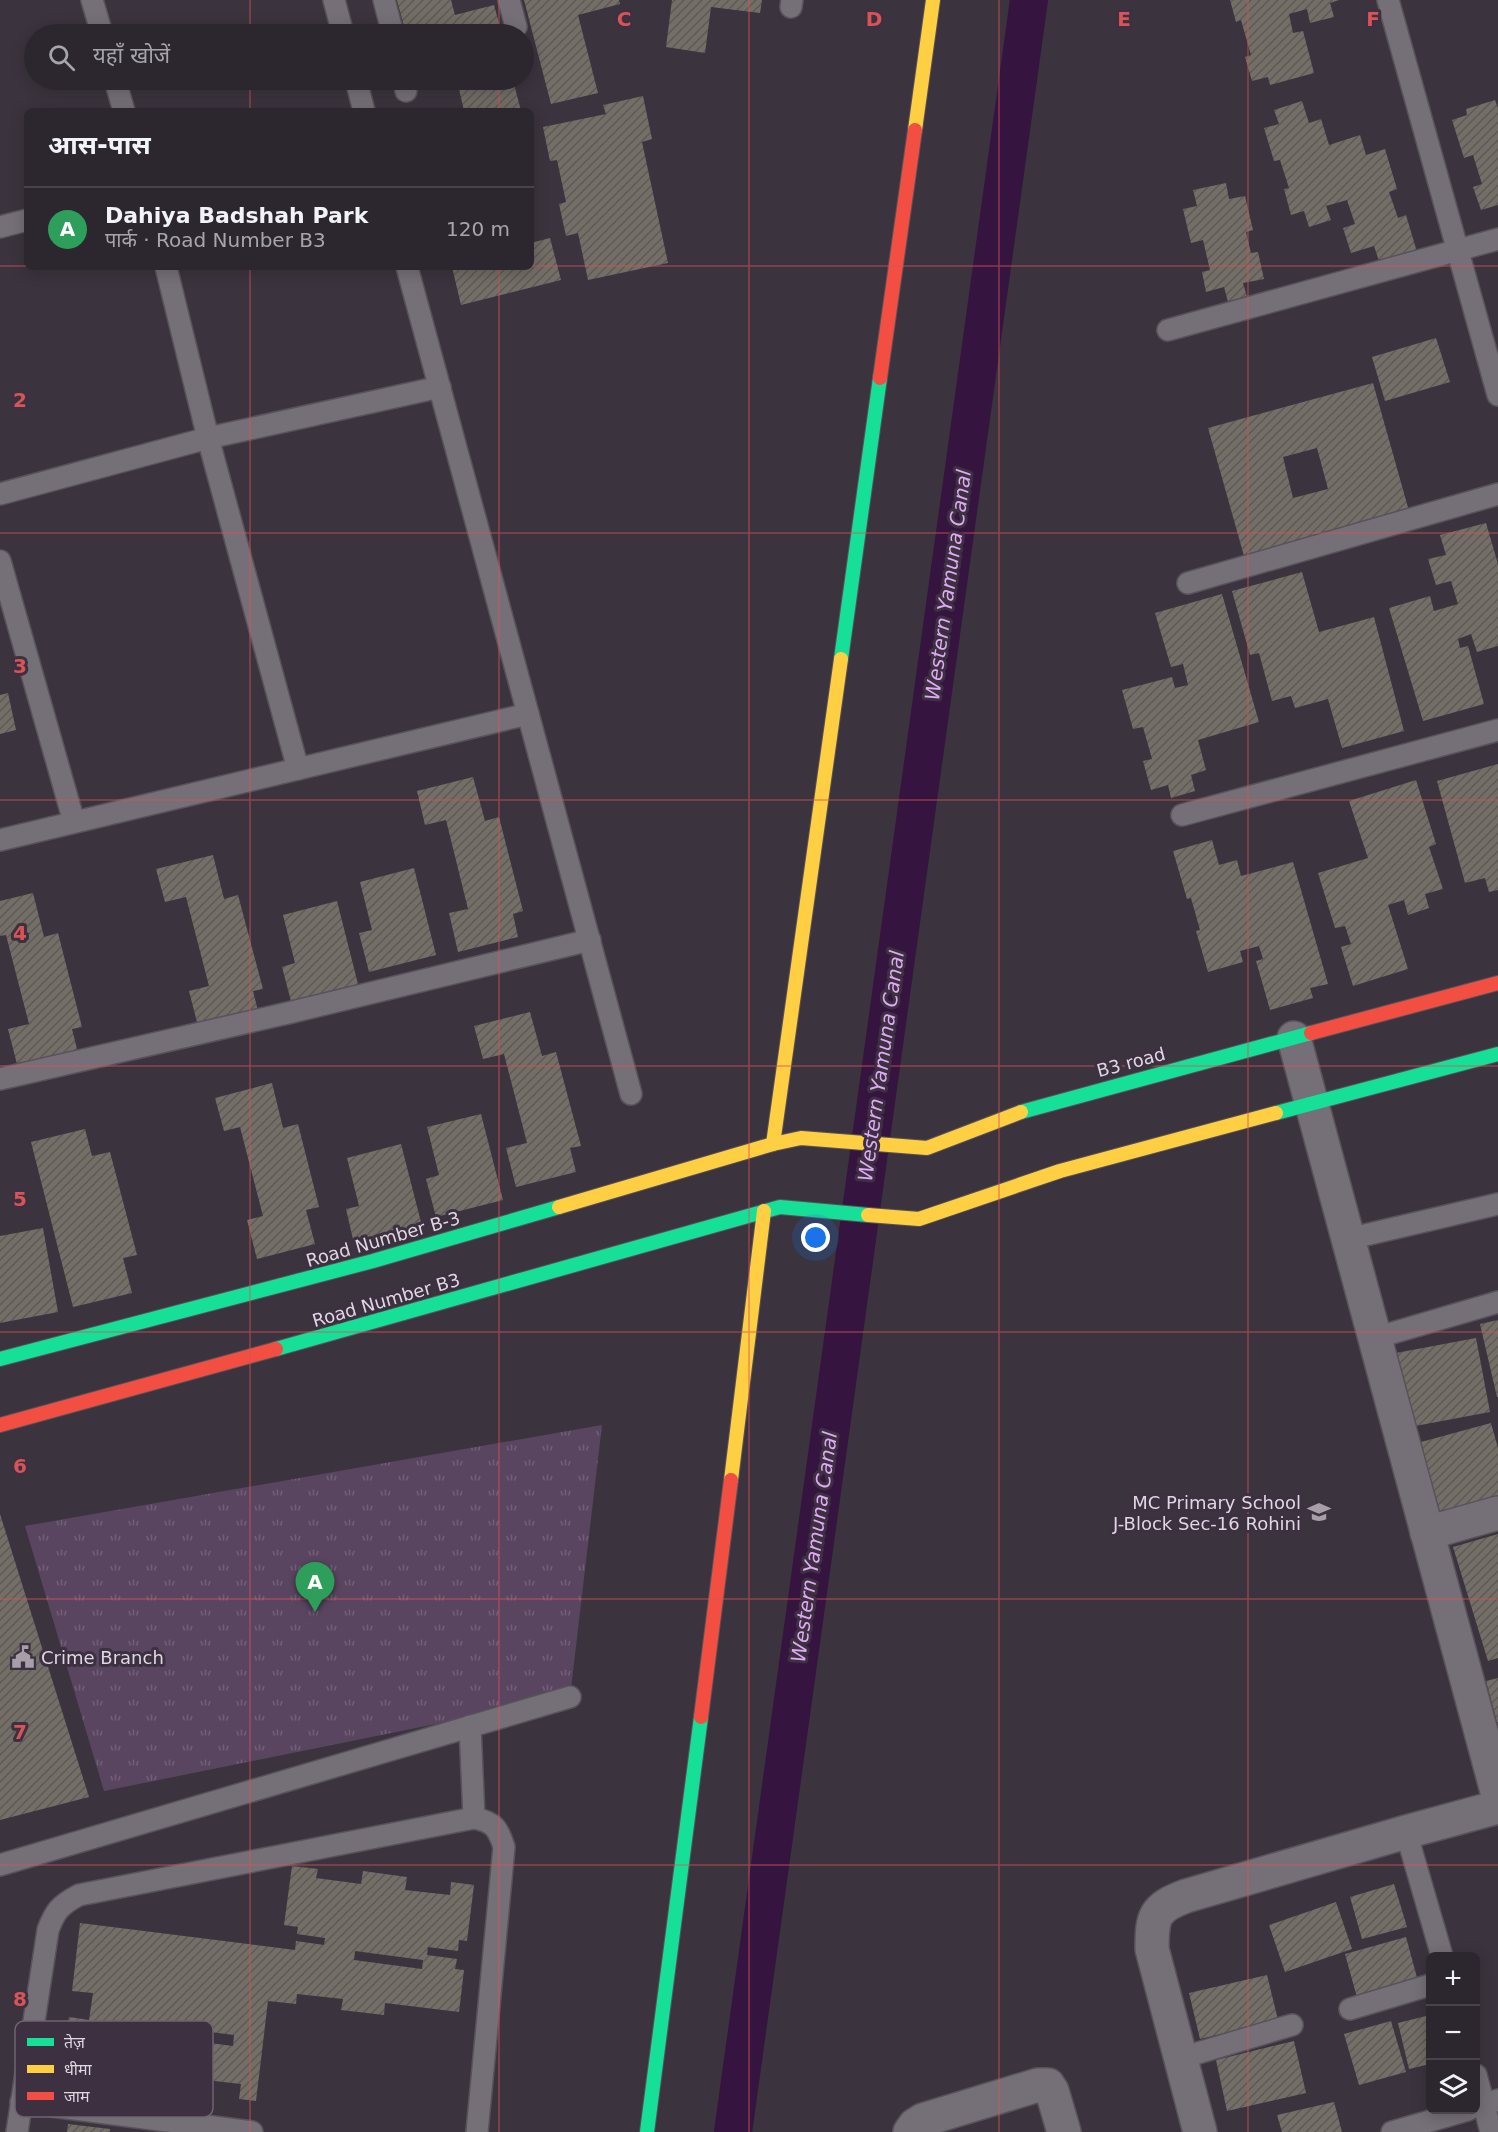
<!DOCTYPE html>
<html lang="hi">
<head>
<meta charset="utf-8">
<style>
  body { margin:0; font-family:"DejaVu Sans","Noto Sans Devanagari",sans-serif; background:#342f36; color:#f1f3f6 }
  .controls { position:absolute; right:18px; bottom:18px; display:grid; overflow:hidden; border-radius:9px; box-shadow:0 3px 15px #0003 }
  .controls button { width:54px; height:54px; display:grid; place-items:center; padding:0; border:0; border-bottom:2px solid #48444a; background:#2c272e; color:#f1f3f6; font:30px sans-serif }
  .you { position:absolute; left:816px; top:1238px; width:21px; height:21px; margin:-15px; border:4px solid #fff; border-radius:50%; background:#1a73e8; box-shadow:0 0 0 9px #1a73e833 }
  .badge { display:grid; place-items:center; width:39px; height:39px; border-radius:50%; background:#a69ea8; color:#fff; font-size:20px; font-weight:700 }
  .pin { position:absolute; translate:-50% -50px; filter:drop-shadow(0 2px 3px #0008) }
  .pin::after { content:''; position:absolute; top:32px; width:21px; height:18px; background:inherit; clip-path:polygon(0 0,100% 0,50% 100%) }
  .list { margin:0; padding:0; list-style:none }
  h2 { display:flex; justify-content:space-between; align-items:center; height:78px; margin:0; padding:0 24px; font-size:26px }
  h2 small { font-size:20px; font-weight:400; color:#a6a5aa }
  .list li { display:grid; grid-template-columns:39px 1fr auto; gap:18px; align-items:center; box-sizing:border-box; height:84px; padding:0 24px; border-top:2px solid #48444a }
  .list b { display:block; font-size:22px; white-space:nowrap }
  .list p { margin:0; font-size:20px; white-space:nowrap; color:#a6a5aa }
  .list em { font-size:20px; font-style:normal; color:#a6a5aa }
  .icon { flex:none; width:33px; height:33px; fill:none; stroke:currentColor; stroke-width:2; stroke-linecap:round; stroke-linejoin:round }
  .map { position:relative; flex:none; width:1498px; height:2132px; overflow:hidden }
  .search { position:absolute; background:#2c272e; box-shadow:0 3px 15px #0003; left:24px; top:24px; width:510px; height:66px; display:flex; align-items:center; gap:15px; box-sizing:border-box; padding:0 21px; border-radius:33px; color:#a6a5aa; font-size:22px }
  .panel { position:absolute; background:#2c272e; box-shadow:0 3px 15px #0003; left:24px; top:108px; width:510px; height:162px; border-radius:9px }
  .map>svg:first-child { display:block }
  .park { fill:url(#park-tufts) }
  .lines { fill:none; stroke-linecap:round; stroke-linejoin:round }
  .canal { stroke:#35153f; stroke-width:38 }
  .building { fill:url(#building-hatch); fill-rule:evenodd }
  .lane-casing { stroke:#58525a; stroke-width:24 }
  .street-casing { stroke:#58525a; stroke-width:36 }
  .fast-casing { stroke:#58525a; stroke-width:16 }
  .slow-casing { stroke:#58525a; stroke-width:16 }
  .jam-casing { stroke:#58525a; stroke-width:16 }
  .lane { stroke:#757077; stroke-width:21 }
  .street { stroke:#757077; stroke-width:33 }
  .fast { stroke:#16e098; stroke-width:14 }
  .slow { stroke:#ffcf43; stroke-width:14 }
  .jam { stroke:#f24e42; stroke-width:14 }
  .grid { fill:none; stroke:#d85456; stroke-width:1.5; stroke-opacity:0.55 }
  .labels { text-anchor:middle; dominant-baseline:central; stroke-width:6; stroke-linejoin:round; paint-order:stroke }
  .street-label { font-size:18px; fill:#dfd7e1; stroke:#3d3141 }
  .poi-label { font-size:18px; fill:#dfd7e1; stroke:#3d3141; text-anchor:end }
  .water-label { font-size:20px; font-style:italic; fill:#e0a9f3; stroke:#3d3141 }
  .key { fill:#3d3141; stroke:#6e6371; stroke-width:1.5 }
  .key-label { font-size:16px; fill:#dfd7e1 }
  .grid-label { font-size:20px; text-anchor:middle; font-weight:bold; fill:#d85456; stroke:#3d3141; stroke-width:6; stroke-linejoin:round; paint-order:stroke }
</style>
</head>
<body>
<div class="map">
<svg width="1498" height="2132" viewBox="0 0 1498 2132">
  <defs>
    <pattern id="park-tufts" width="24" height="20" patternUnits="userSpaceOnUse" patternTransform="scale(1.5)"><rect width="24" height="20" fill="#5a4561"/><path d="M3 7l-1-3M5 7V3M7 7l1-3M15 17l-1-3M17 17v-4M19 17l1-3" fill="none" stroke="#715f77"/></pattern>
    <pattern id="building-hatch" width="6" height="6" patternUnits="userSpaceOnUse" patternTransform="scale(1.5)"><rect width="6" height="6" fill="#736e66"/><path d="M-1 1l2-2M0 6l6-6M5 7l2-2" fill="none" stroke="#5d5957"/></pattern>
  </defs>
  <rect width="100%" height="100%" fill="#3b343e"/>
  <polygon class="park" points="602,1425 570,1697 104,1791 25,1526"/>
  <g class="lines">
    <polyline class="canal" points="733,2132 1029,0"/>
  </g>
  <g class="building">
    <polygon points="397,0 451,0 455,15 494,5 502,34 406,34"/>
    <polygon points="524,0 619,0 620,4 578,15 598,93 551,104"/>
    <polygon points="672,0 762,0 760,13 711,7 705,53 666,47"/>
    <polygon points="1230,0 1339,0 1330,3 1334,17 1310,23 1307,9 1289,14 1293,33 1303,31 1314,73 1270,85 1268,77 1252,81 1245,57 1251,55 1241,20 1236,22"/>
    <polygon points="457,80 513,80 521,111 464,111"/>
    <polygon points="643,96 652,139 642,142 668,263 588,280 578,233 566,236 559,204 566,202 557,160 550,161 543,127 606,114 603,105"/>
    <polygon points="1495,100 1498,108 1498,205 1481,210 1473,187 1482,184 1473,155 1464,158 1452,120 1467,115 1466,109"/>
    <polygon points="1302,101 1309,123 1321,119 1329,145 1360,135 1366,155 1385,149 1397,189 1389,192 1398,218 1406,215 1417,252 1380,264 1374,246 1351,253 1343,228 1355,224 1347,200 1326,206 1331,220 1309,227 1304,211 1291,215 1284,189 1289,188 1280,160 1274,161 1264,128 1279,124 1274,110"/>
    <polygon points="1226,183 1229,199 1245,196 1253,230 1246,232 1251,253 1258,252 1264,279 1243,283 1247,297 1228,302 1224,287 1206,292 1202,272 1210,270 1203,240 1191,243 1183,209 1197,206 1193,190"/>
    <polygon points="550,238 561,280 461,305 452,267 531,267 531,243"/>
    <polygon points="1436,338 1450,382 1385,401 1372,357"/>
    <path d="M 1373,383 L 1409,511 L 1244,556 L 1208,428 ZM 1317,448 L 1328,489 L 1293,498 L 1283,457 Z"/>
    <polygon points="1486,523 1498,564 1498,646 1477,652 1471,634 1458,639 1460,648 1468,646 1484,704 1423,721 1389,608 1430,596 1434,611 1458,604 1451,581 1436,585 1428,559 1446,555 1440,535"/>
    <polygon points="1302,572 1319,632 1374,617 1404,731 1342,748 1328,699 1295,708 1291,696 1272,701 1259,653 1250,655 1232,591"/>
    <polygon points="1222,594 1259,722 1198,740 1206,770 1191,775 1195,791 1171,798 1168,785 1151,790 1143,761 1152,759 1143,727 1133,729 1122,690 1172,677 1175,688 1188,685 1183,664 1171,667 1155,613"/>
    <polygon points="8,693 16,730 0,734 0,695"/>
    <polygon points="1498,764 1498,890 1489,892 1485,878 1465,883 1437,781"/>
    <polygon points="473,777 485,821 499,817 523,911 513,914 518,937 458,952 449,913 468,909 446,820 425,825 417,791"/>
    <polygon points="1416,780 1436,844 1429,847 1443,889 1425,894 1429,908 1408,915 1404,900 1388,905 1408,969 1353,986 1341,947 1351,944 1345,926 1335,928 1318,873 1368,858 1349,801"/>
    <polygon points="1212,840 1219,865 1237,860 1241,876 1293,862 1328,984 1310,988 1313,998 1270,1010 1256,961 1263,959 1259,946 1240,951 1243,962 1208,972 1196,931 1200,930 1191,898 1187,899 1173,851"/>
    <polygon points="213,855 224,899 238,895 263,989 253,991 259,1015 199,1030 189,991 209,986 186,897 165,902 156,869"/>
    <polygon points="414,868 436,955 369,972 359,933 372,930 360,882"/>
    <polygon points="33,893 44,937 58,933 82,1027 72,1029 78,1053 18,1068 8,1029 29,1024 6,935 0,936 0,901"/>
    <polygon points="337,901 359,988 292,1005 282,967 295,963 283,915"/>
    <polygon points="530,1012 542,1056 556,1052 581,1146 570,1148 576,1172 516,1187 506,1148 527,1143 504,1054 483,1059 474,1026"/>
    <polygon points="272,1083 283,1128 298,1124 319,1207 306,1210 315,1244 257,1259 247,1220 263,1216 240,1127 224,1131 215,1098"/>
    <polygon points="481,1114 503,1200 436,1217 426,1179 439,1175 427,1127"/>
    <polygon points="85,1129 92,1156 110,1152 137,1255 123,1258 132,1293 73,1307 31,1142"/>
    <polygon points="401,1144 423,1230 355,1248 346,1209 359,1206 347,1158"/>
    <polygon points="43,1228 58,1312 0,1323 0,1236"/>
    <polygon points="1498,1320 1498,1397 1497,1397 1480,1324"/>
    <polygon points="1476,1338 1490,1412 1410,1427 1396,1353"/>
    <polygon points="1491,1423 1498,1448 1498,1501 1440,1516 1421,1442"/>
    <polygon points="0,1514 89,1797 0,1820"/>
    <polygon points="1498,1534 1498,1658 1488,1661 1453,1547"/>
    <polygon points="1498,1678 1498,1722 1497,1722 1486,1681"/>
    <path d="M 292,1866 L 318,1869 L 316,1878 L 361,1884 L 363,1871 L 407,1877 L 405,1890 L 450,1895 L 451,1882 L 474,1885 L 467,1941 L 459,1940 L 458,1951 L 428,1947 L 427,1955 L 457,1959 L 455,1969 L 464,1970 L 459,2012 L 385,2003 L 384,2015 L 341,2010 L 343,1999 L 297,1994 L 296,2004 L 268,2001 L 256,2101 L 239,2099 L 241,2084 L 197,2079 L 196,2093 L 148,2087 L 150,2073 L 100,2066 L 98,2081 L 61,2077 L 69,2017 L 89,2020 L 93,1993 L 72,1991 L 80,1923 L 295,1950 L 296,1941 L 324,1945 L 325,1938 L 297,1934 L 298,1927 L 284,1925 ZM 355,1951 L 423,1960 L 422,1969 L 354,1960 ZM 164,2026 L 234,2035 L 233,2046 L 163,2037 Z"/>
    <polygon points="1394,1884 1407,1927 1362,1939 1350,1897"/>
    <polygon points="1336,1902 1352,1949 1285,1972 1269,1925"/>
    <polygon points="1406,1937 1419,1985 1358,2001 1345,1954"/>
    <polygon points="1267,1975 1278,2020 1200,2039 1189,1993"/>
    <polygon points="1430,2015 1430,2064 1409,2069 1398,2023"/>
    <polygon points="1391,2021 1406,2072 1359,2085 1344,2034"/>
    <polygon points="1294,2041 1306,2093 1227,2111 1216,2060"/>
    <polygon points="1334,2102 1342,2132 1282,2132 1277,2115"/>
    <polygon points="68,2124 110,2129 110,2132 67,2132"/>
  </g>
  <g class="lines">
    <g class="lane-casing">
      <g id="lane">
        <polyline points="92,0 102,34"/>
        <polyline points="334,0 343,34"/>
        <polyline points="384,0 393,34"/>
        <polyline points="509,0 516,27"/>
        <polyline points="1388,0 1498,395"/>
        <polyline points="791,7 792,0"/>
        <polyline points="115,80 124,111"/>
        <polyline points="356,80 364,111"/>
        <polyline points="404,80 406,91"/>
        <polyline points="0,227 27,220"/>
        <polyline points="166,267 208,438 298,769"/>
        <polyline points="407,267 631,1094"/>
        <polyline points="1168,330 1498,239"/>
        <polyline points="0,494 208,438 440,387"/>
        <polyline points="0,561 74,822"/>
        <polyline points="1188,583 1498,494"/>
        <polyline points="1182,815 1498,730"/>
        <polyline points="0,840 528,714"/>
        <polyline points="0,1079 288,1013 590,940"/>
        <polyline points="1348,1239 1498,1204"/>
        <polyline points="1375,1338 1498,1302"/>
        <polyline points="470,1726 474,1818"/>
        <polyline points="1406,1832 1442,1956"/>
        <polyline points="0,1865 570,1697"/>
        <polyline points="1350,2009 1430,1985"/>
        <polyline points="1181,2058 1292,2025"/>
        <polyline points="1476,2075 1484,2105 1476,2107"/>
        <polyline points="21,2102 252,2132"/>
        <path d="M 17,2132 L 48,1930 C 55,1911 60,1905 79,1895 L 474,1818 C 494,1822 498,1828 504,1847 L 477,2132"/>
        <polyline points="1392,2132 1468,2110"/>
        <polyline points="1491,2132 1484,2105 1498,2100"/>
      </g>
    </g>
    <g class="street-casing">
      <g id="street">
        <polyline points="1294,1038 1498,1795"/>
        <polyline points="1427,1533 1498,1513"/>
        <polyline points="910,2132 915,2125 923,2120 1038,2085 1048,2085 1052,2091 1064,2132"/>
        <path d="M 1200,2132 L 1152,1949 C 1152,1916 1154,1908 1186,1896 L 1406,1832 L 1498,1807"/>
      </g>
    </g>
    <g class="fast-casing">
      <g id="fast">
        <polyline points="841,659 880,378"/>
        <polyline points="1021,1112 1311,1033"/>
        <polyline points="1276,1113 1498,1054"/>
        <polyline points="276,1349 780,1207 868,1215"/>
        <polyline points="0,1359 373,1261 559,1207"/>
        <polyline points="647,2132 701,1717"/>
      </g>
    </g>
    <g class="slow-casing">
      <g id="slow">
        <polyline points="915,130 933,0"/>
        <polyline points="773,1144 841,659"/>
        <polyline points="559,1207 773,1144 801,1138 927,1148 1021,1112"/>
        <polyline points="868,1215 919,1219 1060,1171 1276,1113"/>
        <polyline points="731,1480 764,1211"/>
      </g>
    </g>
    <g class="jam-casing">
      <g id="jam">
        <polyline points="880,378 915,130"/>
        <polyline points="1311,1033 1498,983"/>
        <polyline points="0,1425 276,1349"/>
        <polyline points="701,1717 731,1480"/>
      </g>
    </g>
    <use href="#lane" class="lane"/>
    <use href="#street" class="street"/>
    <use href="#fast" class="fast"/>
    <use href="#slow" class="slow"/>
    <use href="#jam" class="jam"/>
  </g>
  <path class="grid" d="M 250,0 L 250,34M 499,0 L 499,34M 749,0 L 749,2132M 999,0 L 999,2132M 1248,0 L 1248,2132M 250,80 L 250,111M 499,80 L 499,111M 0,266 L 27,266M 531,266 L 1498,266M 250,267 L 250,2132M 499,267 L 499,2132M 0,533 L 1498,533M 0,800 L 1498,800M 0,1066 L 1498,1066M 0,1332 L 1498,1332M 0,1599 L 1498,1599M 0,1865 L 1498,1865"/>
  <defs>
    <g id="school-bare" transform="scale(1.8)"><path d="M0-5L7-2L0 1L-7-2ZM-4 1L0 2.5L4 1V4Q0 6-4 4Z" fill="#a69ea8" stroke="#3d3141" stroke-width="2.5" paint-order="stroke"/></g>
    <g id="civic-bare" transform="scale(1.8)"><path d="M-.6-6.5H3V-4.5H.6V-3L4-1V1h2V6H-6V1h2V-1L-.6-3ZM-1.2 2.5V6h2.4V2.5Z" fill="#a69ea8" stroke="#3d3141" stroke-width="2.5" paint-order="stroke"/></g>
  </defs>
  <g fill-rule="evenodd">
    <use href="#school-bare" x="1319" y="1512"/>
    <use href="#civic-bare" x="23" y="1657"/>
  </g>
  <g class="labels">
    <g class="street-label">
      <text transform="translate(1131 1062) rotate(-15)">B3 road</text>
      <text transform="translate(383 1239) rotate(-16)">Road Number B-3</text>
      <text transform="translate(386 1300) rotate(-16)">Road Number B3</text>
    </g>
    <g class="poi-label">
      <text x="1301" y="1502">MC Primary School<tspan x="1301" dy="21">J-Block Sec-16 Rohini</tspan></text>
      <text x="41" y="1657" text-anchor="start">Crime Branch</text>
    </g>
    <g class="water-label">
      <text transform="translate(948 585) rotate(-82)">Western Yamuna Canal</text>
      <text transform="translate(881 1066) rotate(-82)">Western Yamuna Canal</text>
      <text transform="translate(814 1547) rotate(-82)">Western Yamuna Canal</text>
    </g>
  </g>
  <rect x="15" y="2021" width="198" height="96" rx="9" class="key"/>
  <rect x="27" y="2038" width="27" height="8" fill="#16e098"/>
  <rect x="27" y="2065" width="27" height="8" fill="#ffcf43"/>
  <rect x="27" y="2092" width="27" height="8" fill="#f24e42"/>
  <g class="key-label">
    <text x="64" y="2048">तेज़</text>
    <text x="64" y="2075">धीमा</text>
    <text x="64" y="2102">जाम</text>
  </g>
  <g class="grid-label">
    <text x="624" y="26">C</text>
    <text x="874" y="26">D</text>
    <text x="1124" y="26">E</text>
    <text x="1373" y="26">F</text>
    <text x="20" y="407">2</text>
    <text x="20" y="673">3</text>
    <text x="20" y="940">4</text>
    <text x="20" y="1206">5</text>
    <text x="20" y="1473">6</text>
    <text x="20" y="1739">7</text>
    <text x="20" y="2006">8</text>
  </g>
</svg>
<div class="controls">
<button>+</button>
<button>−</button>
<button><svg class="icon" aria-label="layers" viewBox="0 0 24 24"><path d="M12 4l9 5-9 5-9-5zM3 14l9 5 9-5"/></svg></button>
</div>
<div class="you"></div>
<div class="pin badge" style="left:315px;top:1612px;background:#2e9e5b">A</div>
<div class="search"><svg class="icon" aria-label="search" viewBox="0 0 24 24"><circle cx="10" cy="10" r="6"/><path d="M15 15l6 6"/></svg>यहाँ खोजें</div>
<section class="panel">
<h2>आस-पास<small></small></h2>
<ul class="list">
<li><span class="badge" style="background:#2e9e5b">A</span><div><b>Dahiya Badshah Park</b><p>पार्क · Road Number B3</p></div><em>120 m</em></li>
</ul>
</section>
</div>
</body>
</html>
